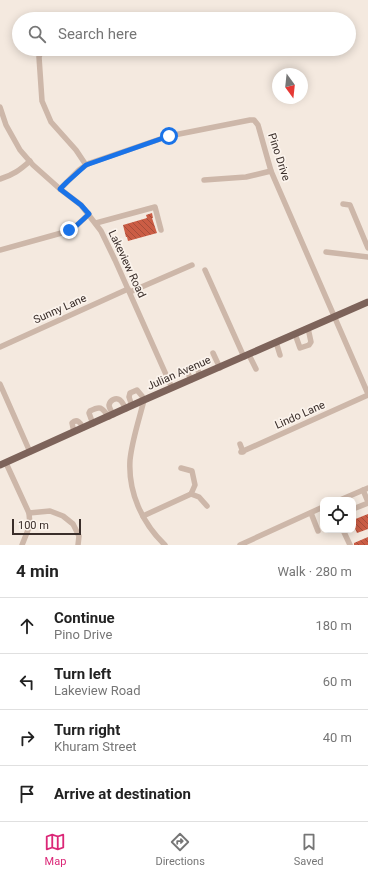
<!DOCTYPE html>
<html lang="en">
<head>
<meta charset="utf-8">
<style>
  body { margin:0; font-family:Roboto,sans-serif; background:#f6f6f6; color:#222 }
  .controls { position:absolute; right:12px; bottom:12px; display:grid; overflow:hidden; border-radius:8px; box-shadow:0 2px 10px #0003 }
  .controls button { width:36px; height:36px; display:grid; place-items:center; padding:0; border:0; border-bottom:1px solid #e0e0e0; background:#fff; color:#222; font:20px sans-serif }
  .compass { position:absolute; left:272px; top:68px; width:36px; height:36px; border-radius:50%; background:#fff; box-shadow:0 2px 10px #0003; rotate:165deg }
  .scale { position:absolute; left:12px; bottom:10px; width:69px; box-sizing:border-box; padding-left:4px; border:2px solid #3a2e2a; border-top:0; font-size:11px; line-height:14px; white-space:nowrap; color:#3a2e2a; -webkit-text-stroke:3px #fbf3ec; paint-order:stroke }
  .stop { position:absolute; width:12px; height:12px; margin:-9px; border:3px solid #1a73e8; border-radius:50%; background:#fff }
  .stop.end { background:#1a73e8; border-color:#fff; box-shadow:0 1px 4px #0008 }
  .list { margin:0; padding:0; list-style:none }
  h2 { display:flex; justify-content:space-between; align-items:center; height:52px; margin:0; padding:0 16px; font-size:17px }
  h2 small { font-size:13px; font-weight:400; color:#767676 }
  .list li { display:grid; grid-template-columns:26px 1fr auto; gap:12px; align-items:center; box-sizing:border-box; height:56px; padding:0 16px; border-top:1px solid #e0e0e0 }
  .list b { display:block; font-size:15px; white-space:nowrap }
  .list p { margin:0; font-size:13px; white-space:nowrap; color:#767676 }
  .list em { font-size:13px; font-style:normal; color:#767676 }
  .icon { flex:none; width:22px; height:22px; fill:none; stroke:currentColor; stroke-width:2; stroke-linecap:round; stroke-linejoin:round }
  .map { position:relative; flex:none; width:368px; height:545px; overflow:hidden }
  .search { position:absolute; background:#fff; box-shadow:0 2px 10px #0003; left:12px; right:12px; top:12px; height:44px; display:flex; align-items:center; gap:10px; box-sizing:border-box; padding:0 14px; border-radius:22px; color:#767676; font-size:15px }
  .sheet { height:276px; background:#fff }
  nav { display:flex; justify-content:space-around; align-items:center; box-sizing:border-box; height:56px; border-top:1px solid #e0e0e0; background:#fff; font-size:11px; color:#767676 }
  nav a { display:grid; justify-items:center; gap:2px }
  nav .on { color:#db2777 }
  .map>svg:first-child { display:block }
  .building { fill:url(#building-back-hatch) }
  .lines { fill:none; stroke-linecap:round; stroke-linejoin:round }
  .minor { stroke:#cdb7a9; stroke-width:5.5 }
  .major { stroke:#7d635a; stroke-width:7 }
  .route { stroke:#1a73e8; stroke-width:5 }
  .labels { text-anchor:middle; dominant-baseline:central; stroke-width:3.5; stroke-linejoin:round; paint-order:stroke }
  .street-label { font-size:11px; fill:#3a2e2a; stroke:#fbf3ec }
</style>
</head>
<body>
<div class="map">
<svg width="368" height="545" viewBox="0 0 368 545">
  <defs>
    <pattern id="building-back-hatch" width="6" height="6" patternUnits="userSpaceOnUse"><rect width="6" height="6" fill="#cb5d45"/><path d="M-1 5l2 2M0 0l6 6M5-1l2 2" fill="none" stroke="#a64d3a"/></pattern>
  </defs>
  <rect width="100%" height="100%" fill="#f4e9df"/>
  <g class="building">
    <polygon points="152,213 153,218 152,218 157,233 128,241 127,237 126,237 123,225 147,218 146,215"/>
    <polygon points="368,514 368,529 357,533 353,524 353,520"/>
    <polygon points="368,537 368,545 354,545 354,543"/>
  </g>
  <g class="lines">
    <g class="minor">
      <polyline points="42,49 39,57 42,101 51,122 76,150 86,165"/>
      <polyline points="0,107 6,125 20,150 33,165 60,189 81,205 101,231 115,260 172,388"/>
      <path d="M 0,179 C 13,175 20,170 30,161"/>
      <polyline points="204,180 246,177 271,171"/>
      <polyline points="60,189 79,170 86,165 90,163 169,136 250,120 254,120 258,125 271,171 274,178 368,394"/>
      <polyline points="343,204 350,205 368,248"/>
      <polyline points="96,223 155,207 161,230"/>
      <polyline points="0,250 65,232 76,226 89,214"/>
      <polyline points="326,252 368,257"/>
      <polyline points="205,270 244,357"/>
      <polyline points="130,292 192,265"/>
      <polyline points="295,334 300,348 309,345 311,342 308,328"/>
      <polyline points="276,342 280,355"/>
      <polyline points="0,347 128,289"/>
      <polyline points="213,353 220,368"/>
      <polyline points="249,355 256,369"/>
      <polyline points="191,380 187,371 197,367 200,376"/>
      <polyline points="0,384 30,452"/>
      <path d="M 132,406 L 129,397 L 130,393 L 137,390 L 142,396 L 144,400 C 139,420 132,440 130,460 C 128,492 142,523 165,545"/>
      <path d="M 113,415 C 112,412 109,408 109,405 C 110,400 116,397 120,400 C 123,402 124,406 126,409"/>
      <path d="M 93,424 L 89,413 L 90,411 C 101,405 102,408 109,417"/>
      <path d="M 74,432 L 72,423 C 77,418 81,423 83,428"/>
      <polyline points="240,444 243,452"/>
      <polyline points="241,452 368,395"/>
      <polyline points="6,463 29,513 30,525 22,545"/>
      <polyline points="181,468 192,471 195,485 191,494"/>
      <polyline points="363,490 368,502"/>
      <polyline points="191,494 199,497 207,506"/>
      <polyline points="340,500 368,488"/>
      <polyline points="353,509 368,503"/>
      <polyline points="29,513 50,511 63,516 73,524 79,536 78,545"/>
      <polyline points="311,513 318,531"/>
      <polyline points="143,516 191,494"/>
      <polyline points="343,530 350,545"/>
      <polyline points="240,545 323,507"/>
    </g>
    <polyline class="major" points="0,465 144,400 368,302"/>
  </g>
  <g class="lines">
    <polyline class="route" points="69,230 76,226 89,214 81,205 60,189 67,182 86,165 169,136"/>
  </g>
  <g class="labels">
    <g class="street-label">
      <text transform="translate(279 157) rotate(72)">Pino Drive</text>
      <text transform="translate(127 264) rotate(65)">Lakeview Road</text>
      <text transform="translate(60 309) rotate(-24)">Sunny Lane</text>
      <text transform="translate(179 373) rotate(-24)">Julian Avenue</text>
      <text transform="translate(300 415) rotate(-24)">Lindo Lane</text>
    </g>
  </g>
</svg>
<div class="controls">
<button><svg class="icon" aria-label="locate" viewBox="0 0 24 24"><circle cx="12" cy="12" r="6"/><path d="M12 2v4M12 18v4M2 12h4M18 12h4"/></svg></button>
</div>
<svg class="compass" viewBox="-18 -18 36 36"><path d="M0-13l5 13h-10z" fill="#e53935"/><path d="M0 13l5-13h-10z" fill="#767676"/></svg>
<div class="scale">100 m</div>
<div class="stop" style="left:169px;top:136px"></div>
<div class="stop end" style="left:69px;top:230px"></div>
<div class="search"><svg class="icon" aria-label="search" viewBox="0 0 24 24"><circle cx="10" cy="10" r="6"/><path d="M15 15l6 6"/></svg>Search here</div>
</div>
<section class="sheet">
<h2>4 min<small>Walk · 280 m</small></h2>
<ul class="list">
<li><svg class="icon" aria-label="ahead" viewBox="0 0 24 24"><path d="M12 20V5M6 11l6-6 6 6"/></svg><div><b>Continue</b><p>Pino Drive</p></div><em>180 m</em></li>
<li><svg class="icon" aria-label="left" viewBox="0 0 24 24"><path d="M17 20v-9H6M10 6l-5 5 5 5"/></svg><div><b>Turn left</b><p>Lakeview Road</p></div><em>60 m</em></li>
<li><svg class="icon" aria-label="right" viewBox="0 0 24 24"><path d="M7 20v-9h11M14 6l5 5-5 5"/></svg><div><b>Turn right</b><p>Khuram Street</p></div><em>40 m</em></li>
<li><svg class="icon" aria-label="arrive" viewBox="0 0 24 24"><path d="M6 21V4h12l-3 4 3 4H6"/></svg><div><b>Arrive at destination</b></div></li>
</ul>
</section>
<nav>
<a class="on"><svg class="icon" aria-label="map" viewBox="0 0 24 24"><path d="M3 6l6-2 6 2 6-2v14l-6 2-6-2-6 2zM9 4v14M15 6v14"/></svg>Map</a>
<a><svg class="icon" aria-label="directions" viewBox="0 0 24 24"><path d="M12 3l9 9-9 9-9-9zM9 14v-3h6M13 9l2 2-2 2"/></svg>Directions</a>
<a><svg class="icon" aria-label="saved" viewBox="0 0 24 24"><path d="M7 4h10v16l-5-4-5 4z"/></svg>Saved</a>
</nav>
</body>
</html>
